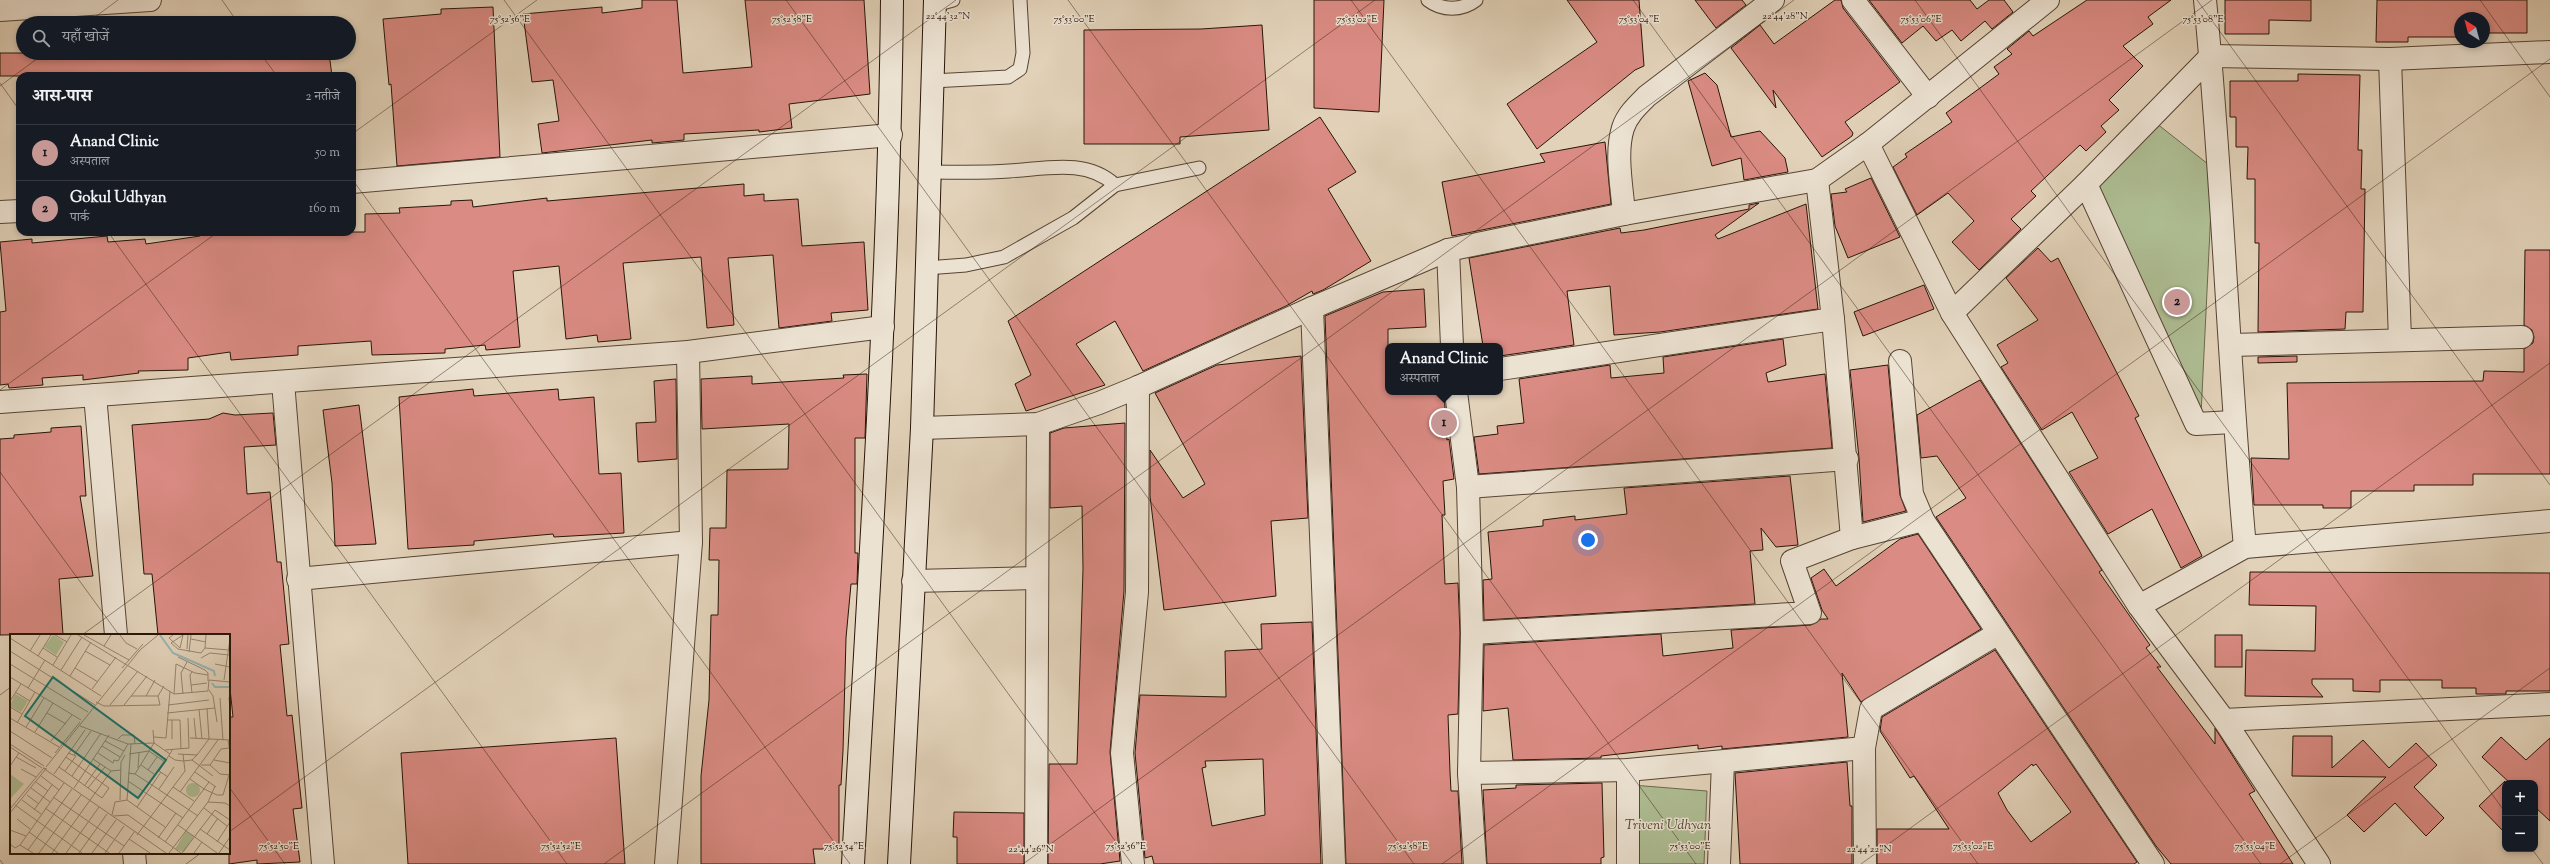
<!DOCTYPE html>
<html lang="hi">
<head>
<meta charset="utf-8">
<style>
  body { margin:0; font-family:"Sorts Mill Goudy","Noto Serif Devanagari",serif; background:#20242c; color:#f1f3f6 }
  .controls { position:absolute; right:12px; bottom:12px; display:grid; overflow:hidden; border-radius:8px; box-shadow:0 2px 6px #0003 }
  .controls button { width:36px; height:36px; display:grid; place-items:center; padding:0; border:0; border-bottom:1px solid #363941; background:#171b24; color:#f1f3f6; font:20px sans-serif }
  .compass { position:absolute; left:2454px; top:12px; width:36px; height:36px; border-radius:50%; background:#171b24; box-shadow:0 2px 6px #0003; rotate:324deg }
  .you { position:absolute; left:1588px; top:540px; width:14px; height:14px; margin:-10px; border:3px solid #fff; border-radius:50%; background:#1a73e8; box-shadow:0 0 0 6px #1a73e833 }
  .badge { display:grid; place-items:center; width:26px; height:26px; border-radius:50%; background:#c59692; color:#111; font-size:13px; font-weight:700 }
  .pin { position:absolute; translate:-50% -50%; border:2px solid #fff; box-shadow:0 1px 4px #0006 }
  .popup { position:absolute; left:1385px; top:343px; width:118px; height:52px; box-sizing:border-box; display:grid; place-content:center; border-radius:8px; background:#171b24; filter:drop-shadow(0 1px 3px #0005); font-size:13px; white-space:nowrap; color:#9ea1a6 }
  .popup b { font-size:15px; color:#f1f3f6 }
  .popup::after { content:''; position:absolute; left:50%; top:100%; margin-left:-8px; border:8px solid transparent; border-top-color:#171b24 }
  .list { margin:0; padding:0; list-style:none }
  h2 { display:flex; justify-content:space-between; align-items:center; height:52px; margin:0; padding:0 16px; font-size:17px }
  h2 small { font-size:13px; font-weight:400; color:#9ea1a6 }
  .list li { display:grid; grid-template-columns:26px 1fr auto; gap:12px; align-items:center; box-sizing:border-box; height:56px; padding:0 16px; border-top:1px solid #363941 }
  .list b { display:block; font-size:15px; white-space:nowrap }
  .list p { margin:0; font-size:13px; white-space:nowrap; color:#9ea1a6 }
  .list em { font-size:13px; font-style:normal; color:#9ea1a6 }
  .icon { flex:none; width:22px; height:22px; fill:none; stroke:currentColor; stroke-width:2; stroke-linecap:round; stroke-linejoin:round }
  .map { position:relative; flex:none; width:2550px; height:864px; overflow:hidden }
  .search { position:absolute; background:#171b24; box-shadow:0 2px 6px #0003; left:16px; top:16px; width:340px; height:44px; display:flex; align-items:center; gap:10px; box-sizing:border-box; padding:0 14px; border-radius:22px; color:#9ea1a6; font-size:15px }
  .panel { position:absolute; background:#171b24; box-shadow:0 2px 6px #0003; left:16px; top:72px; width:340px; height:164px; border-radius:12px }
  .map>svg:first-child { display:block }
  .green { fill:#aebd93; stroke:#6b694e }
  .building { fill:#da8b83; stroke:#281508; fill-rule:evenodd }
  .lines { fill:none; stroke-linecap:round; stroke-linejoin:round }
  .lane-casing { stroke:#564434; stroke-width:15 }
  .street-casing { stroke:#564434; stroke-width:24 }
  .secondary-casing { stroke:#281508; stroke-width:24 }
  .lane { stroke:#ece2d2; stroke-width:13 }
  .street { stroke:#ece2d2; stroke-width:22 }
  .secondary { stroke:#ece2d2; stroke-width:22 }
  .ticks { fill:none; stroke:#281508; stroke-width:1; stroke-opacity:0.45 }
  .labels { text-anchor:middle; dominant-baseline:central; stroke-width:3; stroke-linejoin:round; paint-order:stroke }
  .park-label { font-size:14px; font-style:italic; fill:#504732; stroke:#ece2d2 }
  .inset-river { fill:none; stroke:#95b6b4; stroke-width:2 }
  .inset-road { fill:none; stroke:#988672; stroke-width:1 }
  .view { fill:#0f766e; fill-opacity:0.15; stroke:#0f766e; stroke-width:2 }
  .inset-edge { fill:none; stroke:#281508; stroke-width:2 }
  .ticks-label { font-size:10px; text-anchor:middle; fill:#281508; stroke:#ece2d2; stroke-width:3; stroke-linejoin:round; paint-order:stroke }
</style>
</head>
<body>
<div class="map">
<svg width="2550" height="864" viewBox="0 0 2550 864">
  <rect width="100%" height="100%" fill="#e2d2b9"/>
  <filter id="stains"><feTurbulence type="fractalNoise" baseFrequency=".005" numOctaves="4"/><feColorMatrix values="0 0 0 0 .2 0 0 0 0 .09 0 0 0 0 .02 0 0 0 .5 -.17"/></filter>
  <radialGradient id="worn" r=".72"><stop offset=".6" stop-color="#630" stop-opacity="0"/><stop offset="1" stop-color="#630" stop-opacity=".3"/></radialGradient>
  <g class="green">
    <polygon points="2156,123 2213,168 2201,415 2095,189"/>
    <polygon points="1632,785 1707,791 1704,864 1631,864"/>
  </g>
  <g class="building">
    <polygon points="642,0 677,0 683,73 752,67 745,0 864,0 870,94 789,104 792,128 759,132 759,130 684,134 684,140 652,143 652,140 542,153 538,124 559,121 553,80 532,82 523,14 602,7 602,13 642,8"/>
    <polygon points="1314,0 1384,0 1379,112 1314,108"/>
    <polygon points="1567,0 1639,0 1644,66 1635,70 1537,149 1507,104 1597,42"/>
    <polygon points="1695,0 1742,0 1746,5 1716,28"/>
    <polygon points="1835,0 1841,0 1843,8 1900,82 1845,122 1853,133 1852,136 1822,157 1773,90 1776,108 1731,48 1760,25 1774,44"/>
    <polygon points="1869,0 1970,0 1977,9 1989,0 2004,0 2013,12 1992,29 1985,21 1961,41 1952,30 1936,41 1923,26 1902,43"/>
    <polygon points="2087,0 2171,0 2148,17 2153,24 2123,46 2143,66 2109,100 2119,110 2101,126 2106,132 2086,151 2080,145 2031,191 2036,196 2011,219 2021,229 1979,270 1952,242 1974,221 1948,193 1917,215 1893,167 1907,157 1905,154 1952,122 1946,113 1999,74 1994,67 2012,54 2007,49 2029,31 2033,36"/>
    <polygon points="2225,0 2311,0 2311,21 2269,20 2269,34 2225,34"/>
    <polygon points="2377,0 2527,0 2527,33 2486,33 2486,37 2484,37 2484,18 2460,18 2460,37 2408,37 2408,42 2376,42"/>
    <polygon points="493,7 500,157 397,166 391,84 389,85 383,19 441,14 441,9"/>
    <polygon points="1262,25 1269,130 1180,137 1180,144 1084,144 1084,30 1201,29"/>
    <polygon points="0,53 329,53 332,76 0,76"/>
    <polygon points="1705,73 1717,85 1731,137 1760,131 1785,158 1788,172 1744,180 1741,158 1712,166 1688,81"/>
    <polygon points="2298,74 2360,75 2358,150 2362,150 2361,189 2365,189 2363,312 2346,312 2345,329 2258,332 2259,243 2255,243 2255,179 2247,179 2248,147 2236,147 2236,117 2230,117 2230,81 2298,81"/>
    <polygon points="1320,117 1356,172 1328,189 1371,261 1323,290 1313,294 1312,291 1286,306 1143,371 1115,321 1076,344 1105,385 1026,411 1015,384 1031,375 1008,321"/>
    <polygon points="1605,142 1611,204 1452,236 1442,182 1545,162 1540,154"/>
    <polygon points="1871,178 1900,237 1848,258 1835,226 1831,194 1847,192 1845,189"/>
    <polygon points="744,184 744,196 764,194 764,201 798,199 802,246 864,242 868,310 831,313 832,321 779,328 773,255 728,258 734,325 707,328 701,257 623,263 631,339 598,342 597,335 566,339 559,266 513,271 520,347 486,350 485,345 445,349 445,353 372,355 371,341 298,346 298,355 231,360 230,352 188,358 188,370 138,371 139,373 83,380 83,375 42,378 43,385 9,388 8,384 0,385 0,312 6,311 0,242 32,239 32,243 107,236 108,242 145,239 146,244 200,236 200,232 365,232 365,214 400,213 399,208 451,205 451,201 472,200 473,207 547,198 547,201"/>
    <polygon points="1759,203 1715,235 1718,239 1806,204 1818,309 1660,332 1614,335 1610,286 1567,291 1574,345 1500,356 1500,346 1483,346 1469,258 1620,228 1621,233 1644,230 1749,209 1749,205"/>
    <polygon points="2038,248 2051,262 2058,258 2139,416 2135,418 2202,556 2181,568 2152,509 2108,534 2069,472 2098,458 2072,412 2042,430 2001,367 2008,363 1997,345 2038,320 2006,278"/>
    <polygon points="2525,250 2550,250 2550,474 2473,474 2473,485 2414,485 2414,491 2351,491 2351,508 2323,508 2323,505 2254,505 2251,458 2289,459 2287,383 2483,381 2484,371 2524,372 2524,349 2533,343 2534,337 2532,330 2524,325"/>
    <polygon points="1924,285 1934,309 1863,336 1854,312"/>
    <polygon points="1424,289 1426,327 1388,329 1388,392 1444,392 1447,440 1449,439 1454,479 1443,481 1445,515 1442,515 1445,584 1458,583 1460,633 1458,714 1448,715 1450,772 1451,791 1458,791 1462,864 1346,864 1325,316 1383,292"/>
    <polygon points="1783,339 1786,365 1766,373 1768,382 1825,374 1832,448 1479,474 1474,437 1498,434 1497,426 1524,423 1519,379 1610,365 1611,378 1664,373 1663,357"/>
    <polygon points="1301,356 1308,518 1271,521 1276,596 1164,610 1150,496 1150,450 1183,498 1205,484 1155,393 1217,365"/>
    <polygon points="2297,356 2297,362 2258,363 2258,357"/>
    <polygon points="1888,365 1900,495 1906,511 1863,522 1859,458 1850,370"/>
    <polygon points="867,374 865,438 855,438 855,553 858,553 857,584 851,584 846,638 843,751 841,785 839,785 839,849 813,849 815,864 701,864 701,776 709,700 711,615 718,615 719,560 709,560 710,528 726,528 727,470 788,469 789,424 702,429 701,379 752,376 752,384 844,378 843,375"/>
    <polygon points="676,379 677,459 638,462 636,423 656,422 654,381"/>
    <polygon points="1980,380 2102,570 2099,572 2150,645 2146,648 2161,667 2157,667 2215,744 2215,728 2255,791 2249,794 2293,864 2171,864 2156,846 1936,517 1966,498 1937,456 1921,458 1917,415"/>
    <polygon points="473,389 474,396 558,389 559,400 594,397 599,474 621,473 624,533 554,537 553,534 474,541 474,545 408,549 399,397"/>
    <polygon points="359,405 376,544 335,546 332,483 323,410"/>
    <polygon points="223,413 235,415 273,413 276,445 244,447 247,494 270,492 277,562 281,562 289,644 280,645 287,716 292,715 302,808 293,809 300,862 257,864 257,860 229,864 229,717 233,717 229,679 229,635 158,635 152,574 144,574 132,425 209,419"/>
    <polygon points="1125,423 1124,591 1110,752 1120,861 1100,864 1048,864 1049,764 1077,764 1083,569 1082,506 1050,508 1050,433 1064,428"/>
    <polygon points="81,426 86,496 80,496 93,576 59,579 63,634 0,635 0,439 14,438 14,435 51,432 51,428"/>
    <polygon points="1790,476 1798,545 1776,547 1761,528 1763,550 1750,551 1755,604 1484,620 1483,580 1492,579 1488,532 1543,526 1543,520 1575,516 1575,520 1627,514 1624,488"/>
    <polygon points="1918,534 1981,629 1861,702 1842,673 1848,737 1722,749 1722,746 1698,749 1698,745 1601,756 1601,758 1513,760 1508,708 1483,711 1484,645 1661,634 1663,656 1733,648 1731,630 1811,625 1821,619 1828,619 1822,610 1811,578 1824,569 1836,586 1900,539"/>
    <polygon points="2250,572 2550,573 2550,691 2506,691 2506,694 2476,694 2476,688 2442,688 2442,680 2380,680 2380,692 2353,691 2353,679 2312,679 2312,684 2323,697 2245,696 2246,650 2315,651 2316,606 2249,605"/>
    <path d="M 1312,622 L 1321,864 L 1154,864 L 1152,856 L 1145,858 L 1135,753 L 1140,695 L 1226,697 L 1225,651 L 1262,649 L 1261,624 ZM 1263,759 L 1265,815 L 1212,826 L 1202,768 L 1206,767 L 1205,761 Z"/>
    <rect x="2215" y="635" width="27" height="32"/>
    <path d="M 1995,650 L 2137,862 L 2134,864 L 1877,864 L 1877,829 L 1949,829 L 1914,776 L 1910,778 L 1880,731 L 1882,717 ZM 2032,764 L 2033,766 L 2036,764 L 2071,812 L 2031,842 L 2007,810 L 1998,793 Z"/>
    <polygon points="2293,736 2332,736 2332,768 2363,740 2389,768 2416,743 2437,765 2414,787 2444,818 2426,836 2395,803 2364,832 2347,815 2386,777 2292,776"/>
    <polygon points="2501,737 2526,760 2550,738 2550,821 2535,807 2535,783 2510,783 2482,757"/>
    <polygon points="616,738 625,864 408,864 401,753"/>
    <polygon points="1847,762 1850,806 1852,806 1852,864 1740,864 1735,773"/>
    <polygon points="2505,781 2505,833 2479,806"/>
    <polygon points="1602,783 1604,857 1601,858 1601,864 1487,864 1483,790 1516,788 1516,785"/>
    <polygon points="954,812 1024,813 1024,864 957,864 957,837 953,837"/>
  </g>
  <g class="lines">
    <g class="lane-casing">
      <g id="lane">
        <path d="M 1428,0 C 1442,11 1462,11 1476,0"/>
        <polyline points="935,5 953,0"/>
        <polyline points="932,81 1008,77 1020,69 1023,53 1020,0"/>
        <path d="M 929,172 C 956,172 983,173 1009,171 C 1045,169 1086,158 1115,185"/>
        <polyline points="926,268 966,265 1004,257 1073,218 1115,185 1199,168"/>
      </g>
    </g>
    <g class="street-casing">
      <g id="street">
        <polyline points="1853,0 1928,97"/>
        <path d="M 2205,0 C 2223,182 2228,365 2245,547"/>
        <polyline points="0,10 150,0"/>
        <polyline points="2390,59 2400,340"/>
        <polyline points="1868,144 1952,313 2139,606 2224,720 2319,864"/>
        <polyline points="352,182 891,135"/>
        <polyline points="2086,184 2196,424 2233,422"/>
        <polyline points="0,212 20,211"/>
        <path d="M 1624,214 C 1622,187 1615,153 1623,128 C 1627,115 1638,105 1647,96 L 1773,0"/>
        <polyline points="1448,250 1452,346"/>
        <polyline points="1312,308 1334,864"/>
        <polyline points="1952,313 2086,184 2211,56 2390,59 2550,52"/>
        <polyline points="2231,345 2522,337"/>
        <polyline points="1900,361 1912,494 1923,520 2153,864"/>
        <polyline points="1500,369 1833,319"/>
        <polyline points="283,382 323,864"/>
        <polyline points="1456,392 1468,487 1472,633 1469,773 1475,864"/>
        <polyline points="95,395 116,635"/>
        <polyline points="0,402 688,352 883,327"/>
        <polyline points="922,428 1038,424 1099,403 1138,387 1312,308 1448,250 1624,214 1817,180 1868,144 2048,0"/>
        <polyline points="1468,487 1847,459"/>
        <polyline points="1852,538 1923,520"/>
        <polyline points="298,579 691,542"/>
        <polyline points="913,581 1036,578"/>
        <polyline points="2139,606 2245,547 2550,521"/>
        <polyline points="1472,633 1810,613 1792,561 1852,538 1833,319 1817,180"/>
        <polyline points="2224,720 2550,704"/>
        <polyline points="1628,770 1628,864"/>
        <polyline points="1469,773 1628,770 1864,748"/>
        <polyline points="134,853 135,864"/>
        <polyline points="666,864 691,542 688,352"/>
        <polyline points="1036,864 1038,424"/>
        <polyline points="1133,864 1122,753 1137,592 1138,387"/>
        <polyline points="1719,864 1723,762"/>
        <polyline points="1865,864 1864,748 1871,709 1997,634"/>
      </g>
    </g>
    <g class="secondary-casing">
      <g id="secondary">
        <path d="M 853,864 C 869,576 889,288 892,0"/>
        <polyline points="899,864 922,428 935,0"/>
      </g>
    </g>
    <use href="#lane" class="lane"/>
    <use href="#street" class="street"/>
    <use href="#secondary" class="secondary"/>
  </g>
  <path class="ticks" d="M 222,0 L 238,23M 504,0 L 1132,864M 786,0 L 1414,864M 1068,0 L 1696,864M 1351,0 L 1978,864M 1633,0 L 2261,864M 1915,0 L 2505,812M 2197,0 L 2550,485M 2480,0 L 2550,97M 87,23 L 118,0M 260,53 L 277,76M 0,83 L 20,111M 0,86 L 45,53M 352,134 L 537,0M 352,179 L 850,864M 108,232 L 567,864M 0,390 L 218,232M 0,472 L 119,635M 82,635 L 956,0M 0,695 L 11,687M 229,787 L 285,864M 229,832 L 1375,0M 2532,849 L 2543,864M 0,860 L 3,864M 186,864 L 201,853M 604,864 L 1794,0M 1023,864 L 2212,0M 1442,864 L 2550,59M 1861,864 L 2550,363M 2280,864 L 2550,668"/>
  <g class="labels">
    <g class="park-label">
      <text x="1668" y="826">Triveni Udhyan</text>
    </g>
  </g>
  <g transform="translate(10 634)">
    <rect width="220" height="220" fill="#e2d2b9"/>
    <path d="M 43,1 L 54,8 L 46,21 L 34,13 ZM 5,60 L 18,67 L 11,78 L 0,72 ZM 0,140 L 14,150 L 0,165 ZM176 156a7 7 0 1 1 14 0a7 7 0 1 1-14 0ZM 176,197 L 184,202 L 174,218 L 165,215 Z" fill="#aebd93"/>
    <path class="inset-river" d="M 150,1 L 163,19 L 204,37 L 205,42M 202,49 L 205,53 L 220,53"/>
    <path class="inset-road" d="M 45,1 L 57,8M 68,1 L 164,60 L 198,57 L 199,46 L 220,48M 74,1 L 119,26M 110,1 L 116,9 L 127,15M 163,1 L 159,4 L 170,14 L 173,1M 173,1 L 161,9 L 168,15 L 191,19 L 195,14 L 196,1M 0,4 L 91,62M 181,5 L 196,8M 94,12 L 101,1M 33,14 L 47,23M 195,14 L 219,16M 177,15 L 178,1M 0,17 L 85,71M 20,17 L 30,1M 75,17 L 100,31M 179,18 L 181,1M 28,22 L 41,1M 168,23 L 195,36 L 198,39 L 198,47M 191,24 L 200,19 L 219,21M 0,30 L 78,78M 205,30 L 220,33M 43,31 L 61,1M 65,34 L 88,48M 112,34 L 133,10M 51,36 L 72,3M 60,42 L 81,8M 0,43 L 71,86M 214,46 L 220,5M 181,51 L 197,49M 18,54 L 35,26M 82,55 L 106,23M 199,56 L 203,62 L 207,88M 5,58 L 20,67M 182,59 L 180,41 L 182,38M 164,60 L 166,30 L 185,39 L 198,41M 173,60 L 171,39 L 177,28M 121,62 L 148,62M 136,62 L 145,46M 219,63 L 220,78M 210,64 L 213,106M 0,67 L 11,50M 86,68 L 94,72 L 150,71 L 148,62 L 154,52M 100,71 L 128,37M 114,71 L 137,42M 158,71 L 199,66M 0,73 L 12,80M 189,75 L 192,105M 37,79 L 56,90M 157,79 L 205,74M 0,84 L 49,113M 184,84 L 186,104M 157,86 L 170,86 L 171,115M 7,89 L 25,58M 70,92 L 118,110 L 144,109 L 160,120M 16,93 L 34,64M 0,97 L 42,124M 25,98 L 43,69M 144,103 L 156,104 L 160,57M 180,104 L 220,106M 108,105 L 112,101 L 124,101 L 125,110M 162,105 L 162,86M 218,106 L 220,118M 41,107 L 62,81M 95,107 L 114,117M 0,110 L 34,132M 92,112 L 110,123M 0,113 L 32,134M 155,116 L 179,114 L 178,84M 45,119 L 70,88M 88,119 L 103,129 L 104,126 L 108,127 L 118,110M 119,120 L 139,117 L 155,128M 168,120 L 187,121M 64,121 L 81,97M 159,122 L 165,126 L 173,127 L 182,126 L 187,121 L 199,105 L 197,74M 6,123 L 26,134M 83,125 L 101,137M 182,126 L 203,142M 204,126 L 220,129M 131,131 L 144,140M 191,131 L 200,131 L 210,140 L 220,141M 200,131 L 211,115 L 219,114M 0,132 L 9,119M 36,133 L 130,16 L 148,1M 49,133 L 92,164 L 99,154 L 56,123M 128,134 L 129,119M 11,135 L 26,143M 37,135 L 33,134 L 156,219M 138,136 L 147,123M 55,137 L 66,122 L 58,119M 185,138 L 206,153M 118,139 L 125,140 L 142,151 L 188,182M 44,140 L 75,96M 125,140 L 144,109 L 143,96M 31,142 L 49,156M 62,142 L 91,99M 158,143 L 149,137 L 163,115M 180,145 L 194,155M 118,147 L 173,184M 26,148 L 38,157M 75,151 L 90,130M 163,153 L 184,167M 21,154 L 40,168M 64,154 L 99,101M 78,154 L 95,133M 149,155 L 164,133M 194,155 L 207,161 L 213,161 L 220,138M 170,158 L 208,106M 17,161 L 29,170M 43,163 L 114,212M 12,166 L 31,180M 110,166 L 111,128 L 115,121M 117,166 L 121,110M 198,168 L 215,169 L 220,172M 5,171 L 72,219M 127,173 L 151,138M 35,174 L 99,219M 194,174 L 217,192M 0,175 L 33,135M 24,176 L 42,151M 0,179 L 35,136M 102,181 L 105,168 L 117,166 L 155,193M 103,182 L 118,181 L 171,219M 7,185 L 20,195M 168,191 L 207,219M 190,195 L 220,216M 0,196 L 16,202M 19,198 L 48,219M 197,200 L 208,184M 127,201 L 175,137 L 173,120M 148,204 L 166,179M 119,205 L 140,219M 155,208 L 199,148M 207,208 L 220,188M 0,210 L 5,214 L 10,211 L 54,149M 10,211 L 23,219M 18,216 L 62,155M 29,219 L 71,161M 42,219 L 101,137 L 111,136M 56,219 L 89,173M 69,219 L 97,180M 82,219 L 106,186M 95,219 L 114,192M 109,219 L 125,197M 159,219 L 198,168 L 205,152M 172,219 L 205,176 L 220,186M 184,219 L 192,208M 209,219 L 220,203"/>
    <path class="view" d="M 43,43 L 156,126 L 128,164 L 15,82 Z"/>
    <rect width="220" height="220" class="inset-edge"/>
  </g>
  <g class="ticks-label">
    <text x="948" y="19">22°44'32"N</text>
    <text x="1785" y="19">22°44'28"N</text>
    <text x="510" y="22">75°52'56"E</text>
    <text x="792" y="22">75°52'58"E</text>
    <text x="1074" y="22">75°53'00"E</text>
    <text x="1357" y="22">75°53'02"E</text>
    <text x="1639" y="22">75°53'04"E</text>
    <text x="1921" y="22">75°53'06"E</text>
    <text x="2203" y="22">75°53'08"E</text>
    <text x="279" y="849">75°52'50"E</text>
    <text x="561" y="849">75°52'52"E</text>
    <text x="844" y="849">75°52'54"E</text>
    <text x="1126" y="849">75°52'56"E</text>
    <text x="1408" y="849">75°52'58"E</text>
    <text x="1690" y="849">75°53'00"E</text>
    <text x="1973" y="849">75°53'02"E</text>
    <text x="2255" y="849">75°53'04"E</text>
    <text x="1031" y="852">22°44'26"N</text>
    <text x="1869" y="852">22°44'22"N</text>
  </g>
  <rect width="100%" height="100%" filter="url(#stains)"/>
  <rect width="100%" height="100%" fill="url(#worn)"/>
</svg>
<div class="controls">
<button>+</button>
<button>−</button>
</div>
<svg class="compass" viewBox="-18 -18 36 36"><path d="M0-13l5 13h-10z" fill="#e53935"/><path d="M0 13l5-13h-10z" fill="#9ea1a6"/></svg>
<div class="you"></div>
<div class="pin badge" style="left:1444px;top:423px">1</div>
<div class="popup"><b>Anand Clinic</b>अस्पताल</div>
<div class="pin badge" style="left:2177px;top:302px">2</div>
<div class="search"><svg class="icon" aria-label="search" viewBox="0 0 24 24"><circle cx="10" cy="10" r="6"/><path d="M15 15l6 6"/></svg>यहाँ खोजें</div>
<section class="panel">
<h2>आस-पास<small>2 नतीजे</small></h2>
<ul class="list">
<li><span class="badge">1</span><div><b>Anand Clinic</b><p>अस्पताल</p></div><em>50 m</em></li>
<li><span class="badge">2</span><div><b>Gokul Udhyan</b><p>पार्क</p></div><em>160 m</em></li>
</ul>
</section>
</div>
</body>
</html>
